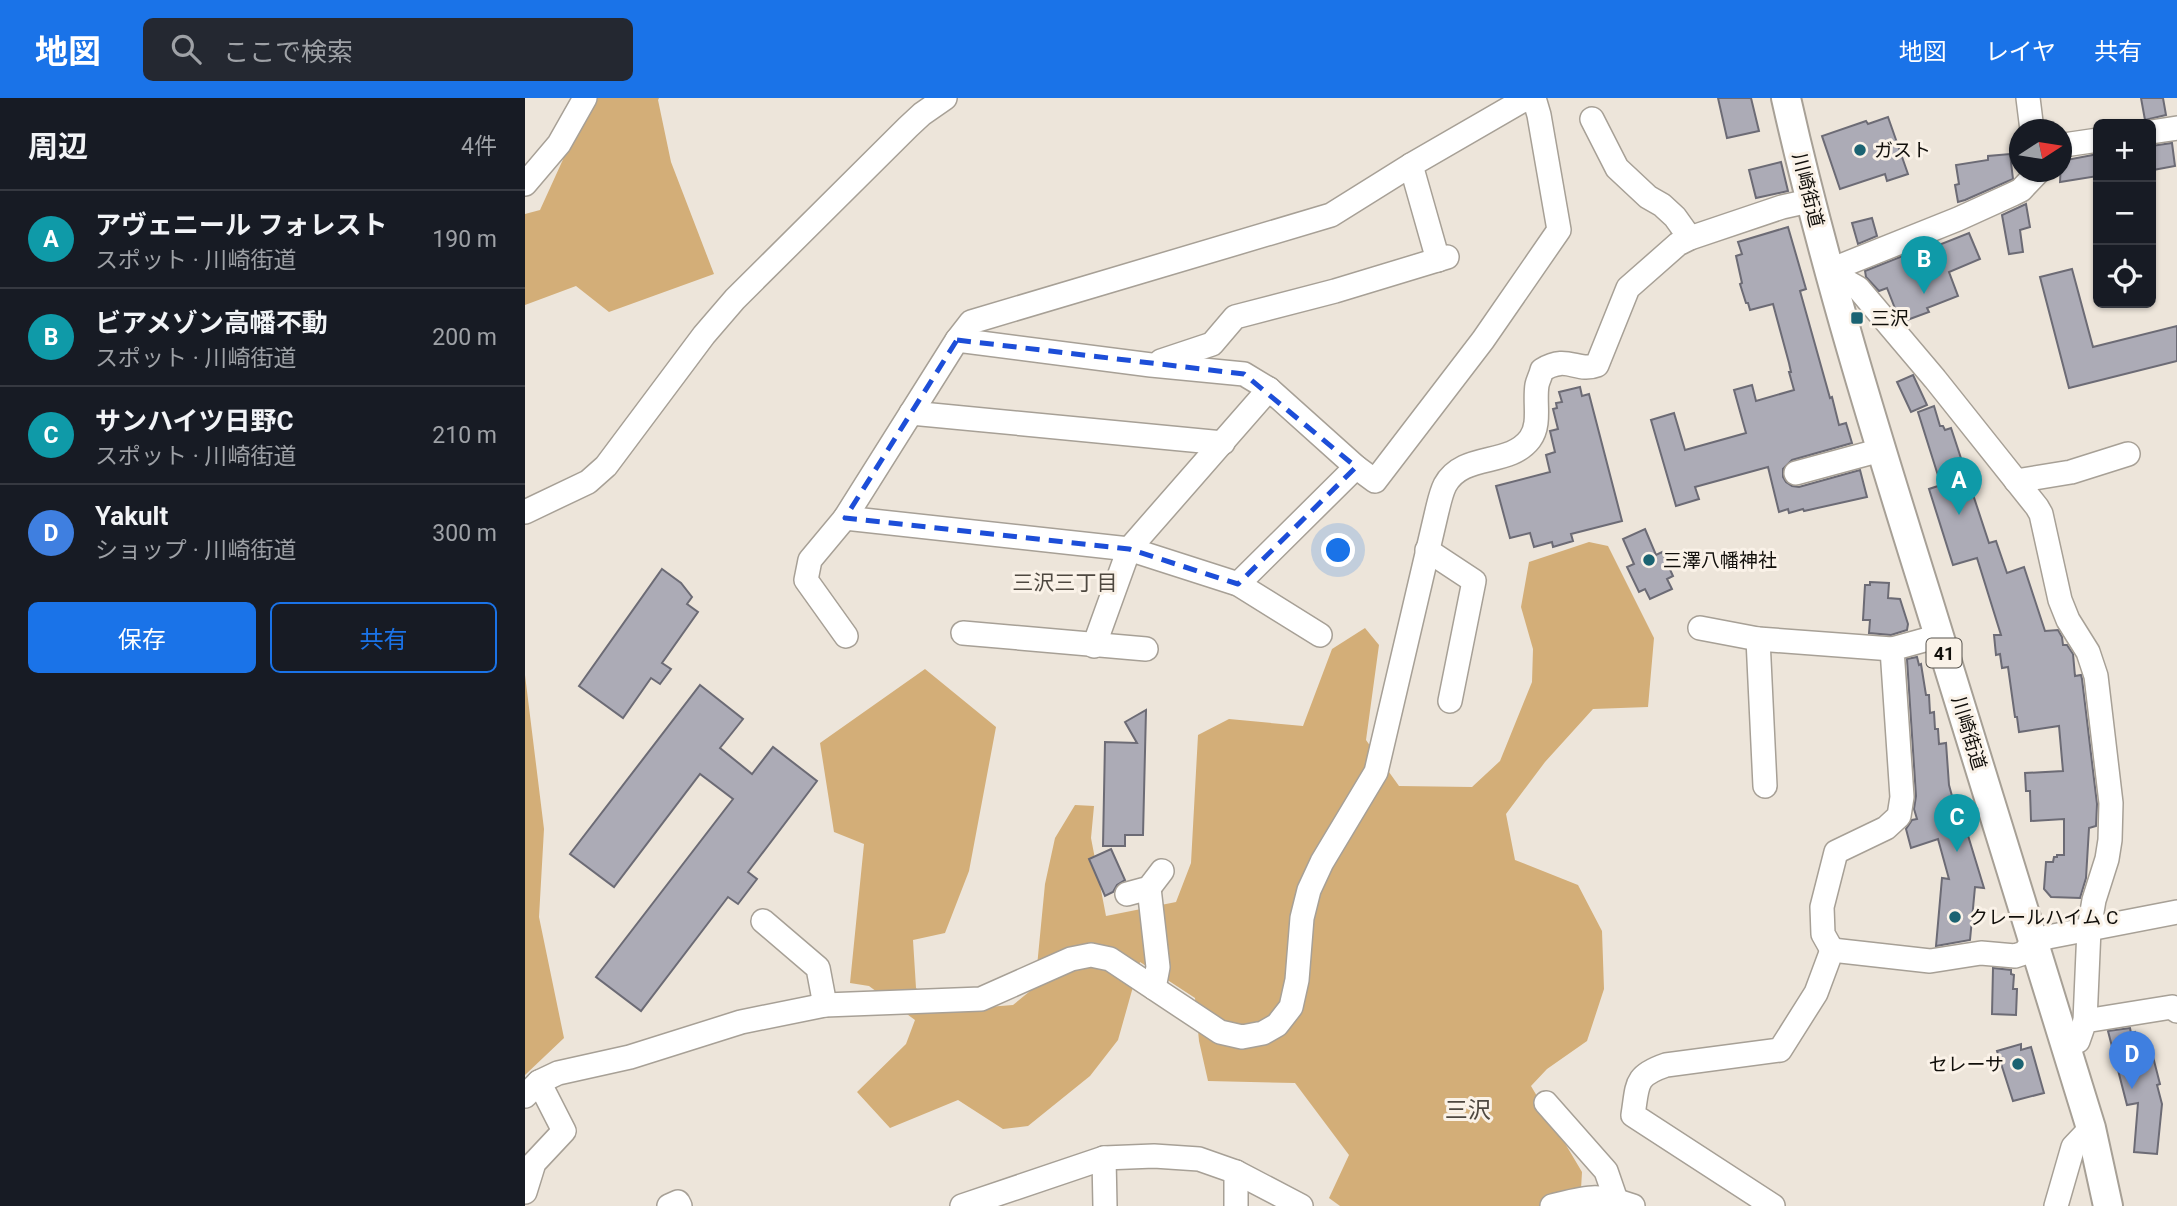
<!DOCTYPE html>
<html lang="ja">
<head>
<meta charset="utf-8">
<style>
  body { margin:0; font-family:Roboto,"Noto Sans JP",sans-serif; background:#242831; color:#f1f3f6 }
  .controls { position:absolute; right:21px; top:21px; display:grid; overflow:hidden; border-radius:10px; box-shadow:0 2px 5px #0004 }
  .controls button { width:63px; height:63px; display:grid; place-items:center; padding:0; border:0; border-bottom:2px solid #363941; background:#171b24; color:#f1f3f6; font:35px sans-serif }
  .compass { position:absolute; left:1484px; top:21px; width:63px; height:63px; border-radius:50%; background:#171b24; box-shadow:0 2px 5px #0004; rotate:78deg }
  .you { position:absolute; left:814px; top:453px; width:24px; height:24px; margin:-18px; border:5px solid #fff; border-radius:50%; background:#1a73e8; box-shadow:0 0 0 10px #1a73e833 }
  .badge { display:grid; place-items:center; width:46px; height:46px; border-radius:50%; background:#1a73e8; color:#fff; font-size:23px; font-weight:700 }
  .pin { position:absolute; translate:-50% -58px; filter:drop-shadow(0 2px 4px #0008) }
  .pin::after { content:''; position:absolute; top:37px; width:24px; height:21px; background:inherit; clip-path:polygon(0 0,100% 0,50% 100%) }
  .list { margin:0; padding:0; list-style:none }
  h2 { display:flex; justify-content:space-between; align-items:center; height:91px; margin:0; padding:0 28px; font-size:30px }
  h2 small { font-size:23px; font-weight:400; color:#9ea1a6 }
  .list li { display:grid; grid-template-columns:46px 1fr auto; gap:21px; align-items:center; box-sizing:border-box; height:98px; padding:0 28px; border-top:2px solid #363941 }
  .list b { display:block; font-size:26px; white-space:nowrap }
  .list p { margin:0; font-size:23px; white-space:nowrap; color:#9ea1a6 }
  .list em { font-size:23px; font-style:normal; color:#9ea1a6 }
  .actions { display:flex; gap:14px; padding:21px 28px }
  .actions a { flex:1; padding:16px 0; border:2px solid #1a73e8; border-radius:10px; text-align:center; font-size:24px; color:#1a73e8 }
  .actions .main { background:#1a73e8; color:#fff }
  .icon { flex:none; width:38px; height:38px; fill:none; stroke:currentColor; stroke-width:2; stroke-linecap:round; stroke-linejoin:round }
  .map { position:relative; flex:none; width:1652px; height:1108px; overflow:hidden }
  header { display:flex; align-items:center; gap:42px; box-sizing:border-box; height:98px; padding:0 35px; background:#1a73e8; color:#fff }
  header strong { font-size:33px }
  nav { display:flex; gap:38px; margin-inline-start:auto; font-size:24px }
  .search { width:490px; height:63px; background:#242831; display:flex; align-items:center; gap:18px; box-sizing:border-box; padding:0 24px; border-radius:10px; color:#9ea1a6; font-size:26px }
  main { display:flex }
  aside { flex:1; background:#171b24 }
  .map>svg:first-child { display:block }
  .forest { fill:#d3ae78 }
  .building { fill:#acabb6; stroke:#6c6b75; stroke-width:2 }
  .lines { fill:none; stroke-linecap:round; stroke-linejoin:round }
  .minor-casing { stroke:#a7a096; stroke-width:26 }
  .major-casing { stroke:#a7a096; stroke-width:32 }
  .minor { stroke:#fff; stroke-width:23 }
  .major { stroke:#fff; stroke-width:28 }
  .marked { fill:none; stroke:#1d4ed8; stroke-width:5; stroke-dasharray:14 9; stroke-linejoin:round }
  .poi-dot { fill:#1b6372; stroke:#faf2e8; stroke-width:2.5 }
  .labels { text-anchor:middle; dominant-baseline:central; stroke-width:6; stroke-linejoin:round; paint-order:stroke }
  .shield { fill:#faf2e8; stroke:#57534d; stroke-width:2 }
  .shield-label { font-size:18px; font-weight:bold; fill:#110f0b }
  .poi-label { font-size:19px; fill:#110f0b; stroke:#faf2e8; text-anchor:start }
  .street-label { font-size:19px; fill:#110f0b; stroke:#faf2e8 }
  .neighbourhood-label { font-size:21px; fill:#4e4840; stroke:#faf2e8 }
  .quarter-label { font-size:23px; fill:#4e4840; stroke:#faf2e8 }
</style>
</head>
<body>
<header>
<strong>地図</strong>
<div class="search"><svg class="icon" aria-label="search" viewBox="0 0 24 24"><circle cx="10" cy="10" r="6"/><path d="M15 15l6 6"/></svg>ここで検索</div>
<nav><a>地図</a><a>レイヤ</a><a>共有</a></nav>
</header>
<main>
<aside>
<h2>周辺<small>4件</small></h2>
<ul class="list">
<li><span class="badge" style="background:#0f9aa8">A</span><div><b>アヴェニール フォレスト</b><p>スポット · 川崎街道</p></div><em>190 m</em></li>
<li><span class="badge" style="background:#0f9aa8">B</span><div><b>ビアメゾン高幡不動</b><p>スポット · 川崎街道</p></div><em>200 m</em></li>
<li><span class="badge" style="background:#0f9aa8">C</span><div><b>サンハイツ日野C</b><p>スポット · 川崎街道</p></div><em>210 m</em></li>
<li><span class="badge" style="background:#3f7fe0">D</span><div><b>Yakult</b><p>ショップ · 川崎街道</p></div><em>300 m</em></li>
</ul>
<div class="actions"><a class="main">保存</a><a>共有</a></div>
</aside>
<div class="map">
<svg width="1652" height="1108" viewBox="0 0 1652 1108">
  <rect width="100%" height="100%" fill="#ede5da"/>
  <g class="forest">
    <polygon points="66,0 134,0 133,2 146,64 189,176 84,214 51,188 0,207 0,116 15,112"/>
    <polygon points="1064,444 1083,448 1129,540 1123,609 1068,611 1020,664 981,716 990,762 1053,787 1077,833 1079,891 1062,943 1022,971 1006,988 1057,1074 1055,1108 815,1108 804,1100 824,1057 770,985 683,983 674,943 670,900 615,864 593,942 565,978 503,1028 478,1031 433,1002 365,1030 332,994 381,946 390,922 344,888 325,885 339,746 309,734 295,645 400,571 471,629 444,773 420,835 388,842 391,890 413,913 488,907 510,889 520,786 530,740 550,707 569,708 566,740 581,818 651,804 666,765 673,637 704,621 778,628 807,551 840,530 854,547 841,642 874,688 947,689 975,663 1007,584 1008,551 996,509 1004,464"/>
    <polygon points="0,577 19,731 14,819 39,940 0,977"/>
  </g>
  <g class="building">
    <polygon points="1193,0 1226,0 1234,33 1202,40"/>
    <polygon points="1616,0 1638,0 1641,17 1620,22"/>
    <polygon points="1363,19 1383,76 1362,83 1360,76 1315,91 1297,38 1341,23 1343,26"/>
    <polygon points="1647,45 1650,68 1628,72 1626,48"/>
    <polygon points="1485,56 1488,81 1440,102 1433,104 1430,87 1434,86 1431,67 1463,62 1463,58"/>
    <polygon points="1573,56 1573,78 1535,84 1536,63"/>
    <polygon points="1256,64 1263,93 1231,100 1224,72"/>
    <polygon points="1501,106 1505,129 1495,132 1498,154 1484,156 1477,117"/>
    <polygon points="1347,120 1352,138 1333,146 1327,125"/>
    <polygon points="1263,129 1281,191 1275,193 1305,300 1307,299 1314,327 1321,325 1327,345 1267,362 1258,371 1258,379 1261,384 1267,388 1274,389 1335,372 1342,399 1279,413 1278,411 1264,415 1263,411 1254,414 1243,369 1170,389 1174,401 1151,408 1126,322 1149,315 1160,352 1221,335 1209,292 1227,287 1231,303 1269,292 1264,274 1266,274 1264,265 1248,206 1225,212 1223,205 1221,205 1215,186 1217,185 1211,158 1217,156 1213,144"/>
    <polygon points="1444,135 1455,161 1424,174 1433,198 1402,210 1404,214 1382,222 1371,213 1362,190 1354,193 1341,179 1340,173 1408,146 1409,149"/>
    <polygon points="1547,171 1568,249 1652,228 1652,263 1544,290 1515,179"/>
    <polygon points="1388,277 1402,307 1386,314 1372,284"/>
    <polygon points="1055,289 1057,298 1064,296 1097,423 1046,436 1048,443 1028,449 1027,444 1009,449 1005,435 985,440 971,388 1025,374 1021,357 1030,354 1025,333 1033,331 1028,311 1032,310 1031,305 1037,304 1034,294"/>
    <polygon points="1409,308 1415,328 1418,328 1420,332 1426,330 1464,445 1471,443 1482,475 1499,469 1520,533 1533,532 1537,539 1538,547 1542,547 1548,556 1550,578 1556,577 1557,581 1572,706 1571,728 1564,730 1561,780 1555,800 1526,799 1519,791 1521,764 1528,764 1529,759 1532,759 1532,757 1539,757 1539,721 1506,723 1505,693 1501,693 1500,675 1538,673 1534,628 1494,634 1492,619 1490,619 1483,569 1477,570 1475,556 1471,557 1469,537 1476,537 1452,460 1428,467 1404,391 1416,387 1393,314"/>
    <polygon points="1120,431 1131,457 1137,454 1148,478 1142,481 1147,491 1125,501 1120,491 1114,494 1102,469 1109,466 1098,441"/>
    <polygon points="137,471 156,485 167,499 162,506 173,514 137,565 146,571 135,586 126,580 98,620 54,588"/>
    <polygon points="1345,484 1364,485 1363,500 1375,501 1383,526 1382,532 1366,537 1344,535 1345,522 1338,522 1340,487 1345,487"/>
    <polygon points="1392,559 1394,567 1396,566 1401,597 1404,597 1405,615 1409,614 1410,631 1413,631 1414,646 1421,645 1424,687 1430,709 1434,708 1459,790 1450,789 1445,842 1411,848 1417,780 1424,781 1413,741 1386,750 1381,731 1387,722 1392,721 1389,711 1391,698 1382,561"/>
    <polygon points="175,587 218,621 195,650 227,676 248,649 292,683 223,774 232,781 213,806 203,799 116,913 71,879 208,701 175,676 89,789 45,756"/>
    <polygon points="621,612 618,737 600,737 600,748 578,748 580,644 612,645 600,624"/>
    <polygon points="586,751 600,782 592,787 588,794 580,798 564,761"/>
    <polygon points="1468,870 1486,872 1486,876 1489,877 1488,891 1492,891 1491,917 1467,916"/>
    <polygon points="1605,930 1606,935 1610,934 1612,942 1615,941 1616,947 1621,946 1623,952 1626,951 1635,986 1632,987 1637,1006 1632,1056 1609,1054 1613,1005 1602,1007 1583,933"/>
    <polygon points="1496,946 1496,952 1506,949 1519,995 1488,1003 1472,953"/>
  </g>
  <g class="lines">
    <g class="minor-casing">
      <g id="minor">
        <polyline points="1503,0 1507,32"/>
        <polyline points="1067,21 1092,70 1123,99 1137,107 1150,119 1165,140"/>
        <polyline points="1626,34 1652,30"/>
        <polyline points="1536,49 1539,47 1573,42"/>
        <polyline points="886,67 913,162"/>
        <polyline points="0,86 34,46 60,0"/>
        <polyline points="1303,173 1333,190 1410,281 1512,409 1516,416 1535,502 1543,522 1563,554 1571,578 1586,705 1585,742 1582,761 1569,802 1564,831 1560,923"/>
        <polyline points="1303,173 1433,121 1488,96 1496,92 1513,74"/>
        <polyline points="432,242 446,224 806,117 886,67 1002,0"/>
        <polyline points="636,263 687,246 710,219 810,193 922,159"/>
        <polyline points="386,315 698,345"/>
        <polyline points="1271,375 1356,352"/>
        <polyline points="1491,383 1546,374 1603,356"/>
        <polyline points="0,414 63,384 81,368 179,237 210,201 383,29 397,16 420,0"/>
        <polyline points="320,420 604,451 713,486 795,537"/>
        <polyline points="902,452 949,483 925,603"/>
        <polyline points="713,486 831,369"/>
        <polyline points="1175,530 1233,541 1367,551"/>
        <polyline points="438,535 621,551"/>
        <polyline points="321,538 281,482 285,462 320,420 432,242 626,267 719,276 744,291 831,369 850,383 958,242 1034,132 1014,17 1009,0"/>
        <polyline points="1233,541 1240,688"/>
        <polyline points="569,548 604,451 744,291"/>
        <polyline points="624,790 633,869 629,890"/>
        <polyline points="602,796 624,790 637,773"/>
        <polyline points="238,823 293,870 300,907"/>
        <polyline points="1307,852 1298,836 1297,809 1311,754 1361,730 1374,718 1377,699 1367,551 1414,538"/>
        <polyline points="1541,947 1553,943 1560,923 1647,909 1652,913"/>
        <path d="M 0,998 L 14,984 L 33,975 L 105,959 L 216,924 L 300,907 L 456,901 L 546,861 L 566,857 L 585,861 L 695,934 L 717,939 L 738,935 L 752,927 L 766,909 L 772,882 L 777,820 L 784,792 L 797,764 L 851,674 L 912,413 C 914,405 916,395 920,387 C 938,354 984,369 1005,341 C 1016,326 1009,305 1012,287 C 1013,282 1016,277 1017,272 C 1043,256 1051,275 1072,267 L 1103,190 L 1153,146 L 1165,140 L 1257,109 L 1284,103"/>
        <polyline points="1021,1005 1081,1073 1091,1102"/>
        <polyline points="579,1060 580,1108"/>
        <polyline points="0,1094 9,1065 39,1033 14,984"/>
        <polyline points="144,1108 153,1104 155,1108"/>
        <polyline points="437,1108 579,1060 629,1058 674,1061 711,1074 776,1108"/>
        <polyline points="711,1108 711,1074"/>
        <path d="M 1027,1108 C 1063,1099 1072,1095 1108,1108"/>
        <path d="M 1248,1108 L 1108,1017 C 1113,986 1109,978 1141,967 L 1255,952 L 1291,895 L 1307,852 L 1405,863 L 1456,855 L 1490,858 L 1499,855 L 1508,844 L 1523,839 L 1652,814"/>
        <polyline points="1531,1108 1548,1049 1566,1030"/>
      </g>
    </g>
    <g class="major-casing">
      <path id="major" d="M 1261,0 C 1299,169 1350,333 1402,499 C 1457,675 1512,852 1566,1030 L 1583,1108"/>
    </g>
    <use href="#minor" class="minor"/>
    <use href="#major" class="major"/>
  </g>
  <path class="marked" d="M 432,242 L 719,276 L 831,369 L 713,486 L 604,451 L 320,420 Z"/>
  <g class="poi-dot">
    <circle cx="1335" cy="52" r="7"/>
    <rect x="1325" y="213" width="14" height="14" rx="3.5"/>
    <circle cx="1124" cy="462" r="7"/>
    <circle cx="1430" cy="819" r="7"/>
    <circle cx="1493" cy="966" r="7"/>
  </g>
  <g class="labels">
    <rect class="shield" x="1401.5" y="540.5" width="35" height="29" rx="5"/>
    <g class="shield-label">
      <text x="1419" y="555">41</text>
    </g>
    <g class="poi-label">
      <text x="1349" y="52">ガスト</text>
      <text x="1346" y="220">三沢</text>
      <text x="1138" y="462">三澤八幡神社</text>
      <text x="1444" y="819">クレールハイム C</text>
      <text x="1479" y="966" text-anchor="end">セレーサ</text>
    </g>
    <g class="street-label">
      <text transform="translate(1283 92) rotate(76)">川崎街道</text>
      <text transform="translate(1444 635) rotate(73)">川崎街道</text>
    </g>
    <g class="neighbourhood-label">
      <text x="540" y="485">三沢三丁目</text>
    </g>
    <g class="quarter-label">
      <text x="943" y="1012">三沢</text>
    </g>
  </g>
</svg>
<div class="controls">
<button>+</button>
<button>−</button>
<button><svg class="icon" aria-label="locate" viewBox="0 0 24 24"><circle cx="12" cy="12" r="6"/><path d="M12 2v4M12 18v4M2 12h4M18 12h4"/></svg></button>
</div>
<svg class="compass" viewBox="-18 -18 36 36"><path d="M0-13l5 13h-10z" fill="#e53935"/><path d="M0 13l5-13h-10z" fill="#9ea1a6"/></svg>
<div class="you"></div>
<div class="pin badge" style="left:1434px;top:417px;background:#0f9aa8">A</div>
<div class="pin badge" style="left:1399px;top:196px;background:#0f9aa8">B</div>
<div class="pin badge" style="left:1432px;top:754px;background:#0f9aa8">C</div>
<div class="pin badge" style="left:1607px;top:991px;background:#3f7fe0">D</div>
</div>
</main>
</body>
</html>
